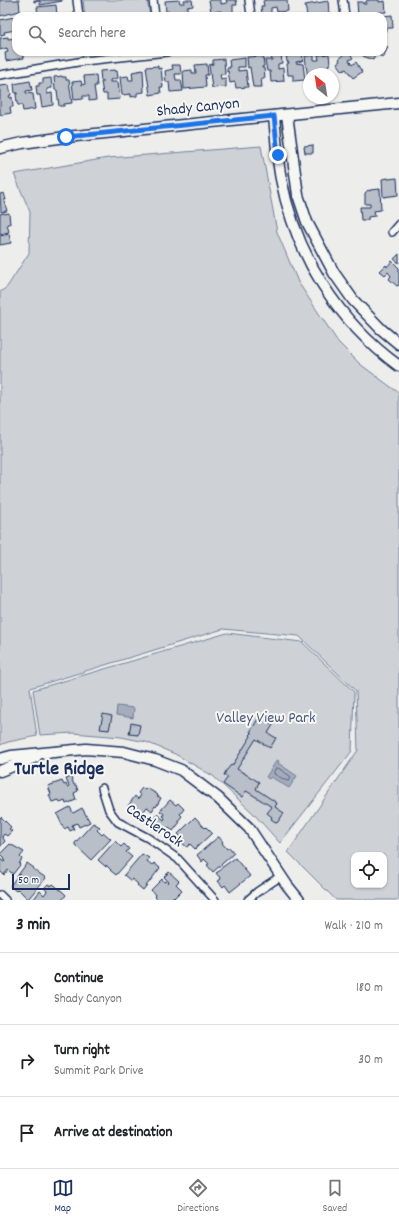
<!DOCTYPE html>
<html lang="en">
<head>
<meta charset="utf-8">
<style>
  body { margin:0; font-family:Dekko,sans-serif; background:#f6f6f6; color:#202124 }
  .controls { position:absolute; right:12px; bottom:12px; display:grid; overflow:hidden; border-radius:8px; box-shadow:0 1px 3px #0004 }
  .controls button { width:36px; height:36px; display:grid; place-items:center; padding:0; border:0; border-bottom:1px solid #e0e0e0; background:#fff; color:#202124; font:20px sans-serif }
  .compass { position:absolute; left:303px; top:68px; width:36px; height:36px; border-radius:50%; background:#fff; box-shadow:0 1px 3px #0004; rotate:330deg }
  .scale { position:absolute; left:12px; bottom:10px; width:58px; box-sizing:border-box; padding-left:4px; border:2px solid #1b2f5e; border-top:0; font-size:11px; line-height:14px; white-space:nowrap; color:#1b2f5e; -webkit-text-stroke:3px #f6f6f2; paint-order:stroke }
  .stop { position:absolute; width:12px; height:12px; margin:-9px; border:3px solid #1a73e8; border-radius:50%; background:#fff }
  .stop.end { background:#1a73e8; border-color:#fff; box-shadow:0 1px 4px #0008 }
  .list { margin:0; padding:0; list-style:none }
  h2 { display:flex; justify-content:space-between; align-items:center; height:52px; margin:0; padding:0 16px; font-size:17px }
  h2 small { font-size:13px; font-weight:400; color:#757577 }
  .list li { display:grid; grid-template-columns:26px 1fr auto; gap:12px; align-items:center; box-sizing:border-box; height:72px; padding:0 16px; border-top:1px solid #e0e0e0 }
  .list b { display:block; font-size:15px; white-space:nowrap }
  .list p { margin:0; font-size:13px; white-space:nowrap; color:#757577 }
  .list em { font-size:13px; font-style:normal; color:#757577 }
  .icon { flex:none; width:22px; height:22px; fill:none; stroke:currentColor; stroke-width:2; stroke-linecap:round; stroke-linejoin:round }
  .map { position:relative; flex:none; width:399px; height:900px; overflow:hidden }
  .search { position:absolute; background:#fff; box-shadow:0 1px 3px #0004; left:12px; right:12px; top:12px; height:44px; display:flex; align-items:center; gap:10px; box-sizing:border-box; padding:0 14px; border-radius:12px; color:#757577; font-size:15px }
  .sheet { height:268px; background:#fff }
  nav { display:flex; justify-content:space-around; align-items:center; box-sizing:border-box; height:56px; border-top:1px solid #e0e0e0; background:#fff; font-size:11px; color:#757577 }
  nav a { display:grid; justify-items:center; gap:2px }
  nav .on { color:#1b2f5e }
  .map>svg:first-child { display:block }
  .green { fill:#ced2d7; stroke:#74809a; fill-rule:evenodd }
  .water { fill:#a5acbc; stroke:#6e7a96 }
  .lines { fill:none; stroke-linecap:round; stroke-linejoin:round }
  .shore { stroke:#526184; stroke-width:1 }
  .building { fill:#b9bfc8; stroke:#1b2f5e }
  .street-casing { stroke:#1b2f5e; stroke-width:10 }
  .secondary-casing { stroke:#1b2f5e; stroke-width:13 }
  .street { stroke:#f6f6f2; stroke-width:7 }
  .secondary { stroke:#f6f6f2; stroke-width:10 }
  .route { stroke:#1a73e8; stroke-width:5 }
  .labels { text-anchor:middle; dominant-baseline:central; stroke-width:4; stroke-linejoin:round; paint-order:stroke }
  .street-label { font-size:16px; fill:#1b2f5e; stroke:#f6f6f2 }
  .park-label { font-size:16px; fill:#48587c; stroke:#f6f6f2 }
  .district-label { font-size:20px; font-weight:bold; fill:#1b2f5e; stroke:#f6f6f2 }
</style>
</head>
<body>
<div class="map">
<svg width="399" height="900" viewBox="0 0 399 900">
  <rect width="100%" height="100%" fill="#edeeec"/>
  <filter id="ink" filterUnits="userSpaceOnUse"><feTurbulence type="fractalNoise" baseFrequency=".025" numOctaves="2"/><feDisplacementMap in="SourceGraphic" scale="8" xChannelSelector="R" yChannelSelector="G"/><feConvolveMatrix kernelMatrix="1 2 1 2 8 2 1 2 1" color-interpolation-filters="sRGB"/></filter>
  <g filter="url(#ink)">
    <g class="green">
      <polygon points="83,0 147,0 150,16 85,16"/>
      <path d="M 261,146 L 277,232 L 298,282 L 338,342 L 360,364 L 399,393 L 399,900 L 336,900 L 288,852 L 358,750 L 356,691 L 299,636 L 223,629 L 30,688 L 37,736 L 8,742 L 0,745 L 0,292 L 7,287 L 29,253 L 30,212 L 14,174 L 108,158 ZM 354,855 L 384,855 L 384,885 L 354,885 Z"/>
      <polygon points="227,633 302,642 354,692 352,751 280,843 253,813 213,776 175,754 146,742 121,737 73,733 40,735 33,690"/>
    </g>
    <g class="water">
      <polygon points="117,706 134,708 133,718 116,715"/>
      <polygon points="277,760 279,761 278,763 297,776 289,788 271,777 269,779 266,777"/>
    </g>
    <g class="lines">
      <polygon class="shore" points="276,768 278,768 290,776 291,778 289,781 287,781 274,774 274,772"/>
    </g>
    <g class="building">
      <polygon points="0,0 19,0 20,11 0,16"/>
      <polygon points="34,0 62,0 62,1 40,5 40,1 34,2"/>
      <polygon points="179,0 180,3 184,3 184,0 192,0 193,6 187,7 188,13 170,15 169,11 166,12 165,1"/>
      <polygon points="209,0 221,0 221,4 227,3 226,0 236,0 237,5 233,5 233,13 221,14 221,11 211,12"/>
      <polygon points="266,0 287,0 288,11 277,12 276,7 271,8 271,13 262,14 261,6 264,6 263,1"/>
      <polygon points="370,0 379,0 379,2 385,1 386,12 368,13 369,15 358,16 357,2 363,2 363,4 366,4 366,1"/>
      <polygon points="328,1 329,13 325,14 325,16 327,16 307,16 305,5"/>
      <polygon points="56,5 57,15 53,16 38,16 37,7"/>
      <polygon points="392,15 393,28 385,28 386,31 383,31 383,16"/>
      <polygon points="14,17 14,21 16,20 16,30 4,32 5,34 0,35 0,20"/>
      <polygon points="8,37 8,39 16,38 16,52 23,52 24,58 6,61 5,53 8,52 7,48 0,50 0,38"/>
      <polygon points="383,45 388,47 383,57 376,54 373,60 363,56 364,52 363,52 383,52"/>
      <polygon points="299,52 302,52 303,60 302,61 296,62 296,63 303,64 305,80 293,81 293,75 288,75 287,64 289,63 289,62 287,62 286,53"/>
      <polygon points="345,52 349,52 353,58 349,60 352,65 356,62 362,72 353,78 346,69 343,71 337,63 340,61 339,59 343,56 341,54"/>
      <polygon points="281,54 282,63 278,64 278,69 283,68 284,81 271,82 270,71 267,71 265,60 272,60 271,55"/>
      <polygon points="329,54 330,64 328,65 329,74 309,74 309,79 308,79 305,56 314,55 314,60 319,60 318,55"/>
      <polygon points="263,56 264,66 262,67 262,68 264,68 265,78 261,78 262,87 253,87 250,67 248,68 247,57"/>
      <polygon points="245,58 245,67 238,67 238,71 246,70 248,87 236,88 235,82 230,83 228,71 227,72 227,68 230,68 229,60"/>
      <polygon points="224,59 225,74 220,74 221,79 226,78 226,87 212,88 209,65 213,64 213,60"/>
      <polygon points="207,64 208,75 205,75 206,87 184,89 183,71 192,70 192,73 196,73 195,65"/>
      <polygon points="172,65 180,65 181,74 175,74 176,80 181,80 183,91 170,92 169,82 166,82 165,71 173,69"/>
      <polygon points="158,66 158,69 161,68 163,87 160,87 161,93 150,95 146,67"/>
      <polygon points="115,70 115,71 117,71 118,78 110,80 110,82 118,82 120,99 107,100 107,94 103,94 101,82 104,82 104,81 101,81 100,71"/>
      <polygon points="143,70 144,92 137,93 137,96 131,97 131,94 122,95 120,77 128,76 129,80 133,80 132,72"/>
      <polygon points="96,75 97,86 94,86 96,100 89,101 89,96 83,96 83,99 74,100 72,82 81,81 82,85 85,84 84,76"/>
      <polygon points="62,76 62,77 66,77 66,80 69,80 72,103 64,104 64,106 59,106 57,90 55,90 54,77"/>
      <polygon points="51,78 52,88 47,89 47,94 52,93 53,105 42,107 40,95 37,95 36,86 39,86 39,83 43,83 43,79"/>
      <polygon points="30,81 32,90 26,91 26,93 33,94 35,109 23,111 22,105 18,105 17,103 16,94 18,93 15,93 14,84"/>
      <polygon points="9,85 11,95 9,96 10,98 12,97 13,107 10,107 11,113 0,115 0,86"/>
      <polygon points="313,145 313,153 305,153 304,146"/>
      <polygon points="388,178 388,179 397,178 398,195 383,197 382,179"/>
      <polygon points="380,189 381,210 374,211 375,216 368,217 368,220 361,220 360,207 370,207 370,204 365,204 365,193 368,190 370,191 370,190"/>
      <polygon points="4,193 6,200 4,200 7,211 1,212 0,194"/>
      <polygon points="4,213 5,214 9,213 10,224 7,224 9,232 0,234 0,214"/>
      <polygon points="9,234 11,243 0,245 0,236"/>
      <polygon points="399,254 399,263 394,259"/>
      <polygon points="392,261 399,268 399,285 397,286 389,279 391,276 388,272 385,275 380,271 386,265 387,267"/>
      <polygon points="103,714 112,716 109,730 100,729"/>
      <polygon points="262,718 273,725 268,733 276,738 270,748 256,739 237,769 259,782 256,789 277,803 275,807 284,813 277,823 271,819 272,817 267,813 272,807 248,792 246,791 242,797 223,784 228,777 224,775 226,771 231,765 232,766 251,736 250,735 252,733 250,732 258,719 260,720"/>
      <polygon points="131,723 140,725 138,735 129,734"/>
      <polygon points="71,777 74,785 76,785 78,791 74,793 76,800 66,804 65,801 60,803 59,800 52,802 49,795 51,794 48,786 62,781 64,785 66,784 67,787 69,786 66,779"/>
      <polygon points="142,788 145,790 147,788 158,795 157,796 161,798 156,807 155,806 152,811 147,807 141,815 128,806 135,796 138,799 141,795 138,793"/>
      <polygon points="170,800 176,805 178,803 184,809 180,814 182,816 178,821 180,822 173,831 168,827 165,830 160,826 161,824 154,818 157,814 164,820 165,818 163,816 164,814 160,811"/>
      <polygon points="70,807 73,813 82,808 90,822 79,827 77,823 72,825 74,829 70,831 68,827 64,829 57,814"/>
      <polygon points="1,817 11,827 9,829 12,831 7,836 4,834 2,837 5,841 0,847 0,818"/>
      <polygon points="195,817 205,828 206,827 212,833 195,849 190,844 187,847 182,843 184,840 178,834"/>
      <polygon points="93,823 100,827 97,830 102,835 104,833 111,839 91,860 75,845 75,843"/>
      <polygon points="218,837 219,837 223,842 222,843 227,849 229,847 234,853 213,872 207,865 209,864 204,859 202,862 197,855"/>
      <polygon points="115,841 121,847 124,844 129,849 126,852 132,857 116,875 110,870 111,870 106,865 106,867 98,860"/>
      <polygon points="10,844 24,852 20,857 22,859 19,864 20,865 13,874 8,870 4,875 0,871 0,859 4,862 5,861 3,859 4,858 0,854"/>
      <polygon points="142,854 149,858 147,861 152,865 154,863 160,868 143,890 137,885 138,884 132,879 131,881 124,875"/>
      <polygon points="235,858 250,876 230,892 225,885 223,887 218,881 221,879 216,873 221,870 220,869"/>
      <polygon points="27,863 34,868 33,869 46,878 28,899 18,889 16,891 10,886"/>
      <polygon points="169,872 179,881 176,884 182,890 174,898 173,897 170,900 166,898 165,900 158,900 155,897 156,896 151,890 162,879 164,882 166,881 168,883 169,882 164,877"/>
      <polygon points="48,884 51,886 53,884 63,892 66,895 62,900 33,900 40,891 44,895 47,891 44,888"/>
    </g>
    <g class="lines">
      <g class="street-casing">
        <g id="street">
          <polyline points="77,0 79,16"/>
          <polyline points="153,0 155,16"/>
          <polyline points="249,0 251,16"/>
          <polyline points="343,0 345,16"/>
          <polyline points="0,75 84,61 167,52"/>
          <polyline points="392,232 399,224"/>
          <polyline points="102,788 109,810 118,822 148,838 178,859 215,900"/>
          <polyline points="0,895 5,900"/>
          <polyline points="248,900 257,892 281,876"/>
        </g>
      </g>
      <g class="secondary-casing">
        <g id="secondary">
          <polyline points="287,115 298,195 307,222 334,273 353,300 381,329 399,344"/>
          <path d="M 274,116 C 276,137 277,159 281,179 C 296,255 337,321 399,366"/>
          <polyline points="0,148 22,143 66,137 399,103"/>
          <polyline points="0,759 11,756 86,749 124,752 155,760 181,770 218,798 249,828 287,885 299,900"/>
          <polyline points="0,771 36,757"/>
        </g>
      </g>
      <use href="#street" class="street"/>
      <use href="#secondary" class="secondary"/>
    </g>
  </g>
  <g class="lines" filter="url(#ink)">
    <polyline class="route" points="66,137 274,116 278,155"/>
  </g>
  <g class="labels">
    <g class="street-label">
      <text transform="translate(198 108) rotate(-6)">Shady Canyon</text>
      <text transform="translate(154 826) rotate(34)">Castlerock</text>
    </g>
    <g class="park-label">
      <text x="266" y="718">Valley View Park</text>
    </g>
    <g class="district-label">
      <text x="59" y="770">Turtle Ridge</text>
    </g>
  </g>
</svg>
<div class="controls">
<button><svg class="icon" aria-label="locate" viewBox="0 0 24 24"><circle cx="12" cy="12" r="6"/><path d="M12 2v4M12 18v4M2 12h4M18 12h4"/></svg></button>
</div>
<svg class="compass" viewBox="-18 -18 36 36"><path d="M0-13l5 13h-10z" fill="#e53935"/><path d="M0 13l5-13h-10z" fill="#757577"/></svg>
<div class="scale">50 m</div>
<div class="stop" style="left:66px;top:137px"></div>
<div class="stop end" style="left:278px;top:155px"></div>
<div class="search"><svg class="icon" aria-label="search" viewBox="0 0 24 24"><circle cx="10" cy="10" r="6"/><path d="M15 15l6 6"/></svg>Search here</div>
</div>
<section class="sheet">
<h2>3 min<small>Walk · 210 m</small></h2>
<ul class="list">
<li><svg class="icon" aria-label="ahead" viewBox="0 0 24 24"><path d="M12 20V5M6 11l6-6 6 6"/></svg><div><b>Continue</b><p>Shady Canyon</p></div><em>180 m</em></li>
<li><svg class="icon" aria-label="right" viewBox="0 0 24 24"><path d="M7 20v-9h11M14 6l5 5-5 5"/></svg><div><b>Turn right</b><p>Summit Park Drive</p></div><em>30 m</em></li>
<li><svg class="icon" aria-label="arrive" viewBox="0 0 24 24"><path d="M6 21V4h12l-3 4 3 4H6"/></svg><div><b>Arrive at destination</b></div></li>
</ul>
</section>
<nav>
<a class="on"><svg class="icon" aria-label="map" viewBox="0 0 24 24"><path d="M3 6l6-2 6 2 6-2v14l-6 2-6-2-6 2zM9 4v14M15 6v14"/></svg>Map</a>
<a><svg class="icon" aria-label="directions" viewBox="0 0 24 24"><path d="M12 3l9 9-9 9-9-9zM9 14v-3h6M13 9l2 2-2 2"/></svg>Directions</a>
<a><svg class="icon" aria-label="saved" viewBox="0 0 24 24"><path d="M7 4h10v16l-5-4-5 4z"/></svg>Saved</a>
</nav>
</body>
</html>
